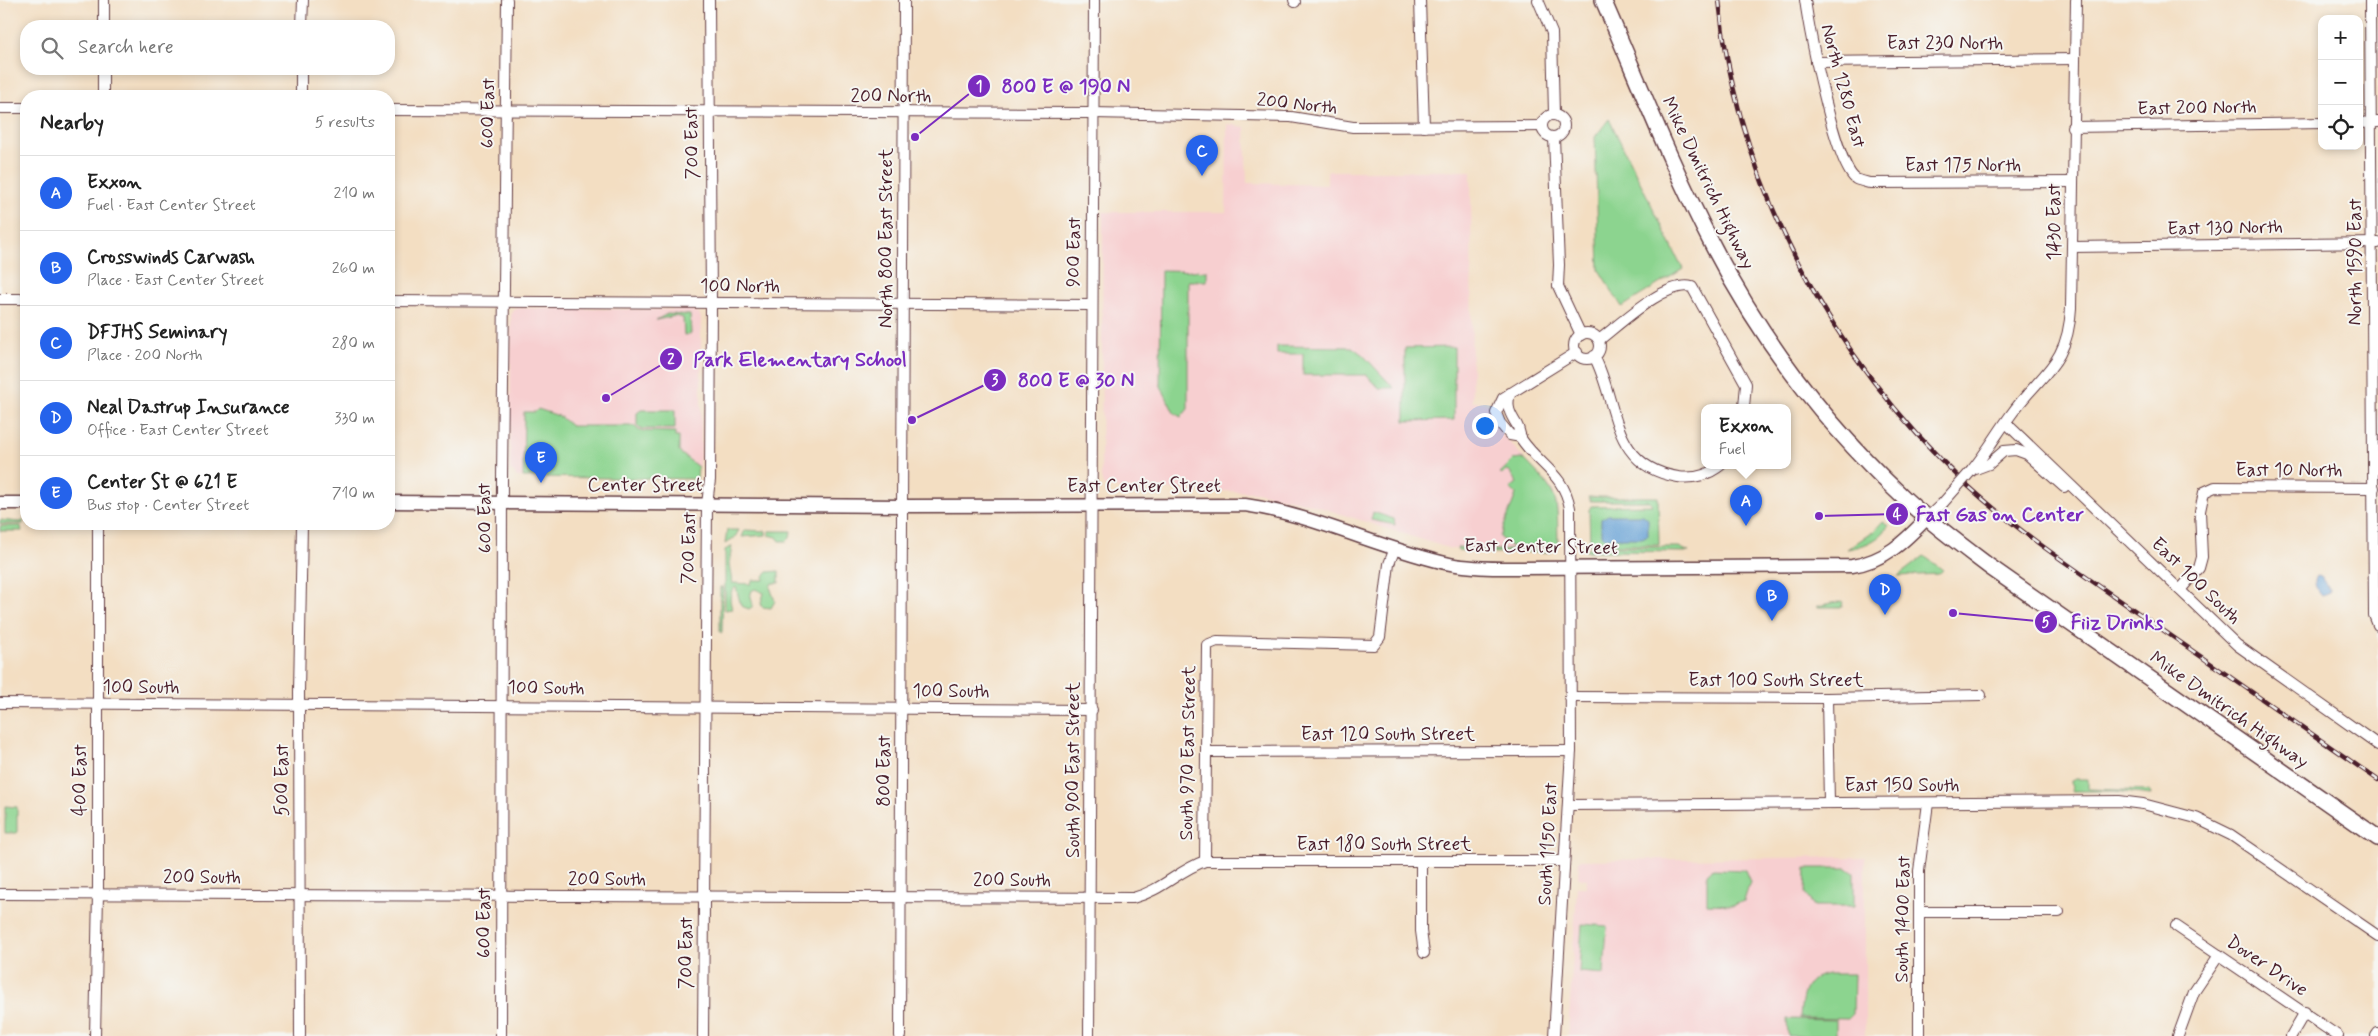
<!DOCTYPE html>
<html lang="en">
<head>
<meta charset="utf-8">
<style>
  body { margin:0; font-family:Mynerve,sans-serif; background:#f2f2f2; color:#222 }
  .controls { position:absolute; right:15px; top:15px; display:grid; overflow:hidden; border-radius:10px; box-shadow:0 2px 8px #0003 }
  .controls button { width:45px; height:45px; display:grid; place-items:center; padding:0; border:0; border-bottom:1px solid #e0e0e0; background:#fff; color:#222; font:25px sans-serif }
  .you { position:absolute; left:1484px; top:425px; width:18px; height:18px; margin:-12px; border:4px solid #fff; border-radius:50%; background:#1a73e8; box-shadow:0 0 0 8px #1a73e833 }
  .badge { display:grid; place-items:center; width:32px; height:32px; border-radius:50%; background:#2563eb; color:#fff; font-size:16px; font-weight:700 }
  .pin { position:absolute; translate:-50% -41px; filter:drop-shadow(0 1px 2px #0008) }
  .pin::after { content:''; position:absolute; top:26px; width:18px; height:15px; background:inherit; clip-path:polygon(0 0,100% 0,50% 100%) }
  .popup { position:absolute; left:1701px; top:404px; width:90px; height:65px; box-sizing:border-box; display:grid; place-content:center; border-radius:10px; background:#fff; filter:drop-shadow(0 1px 4px #0005); font-size:16px; white-space:nowrap; color:#767676 }
  .popup b { font-size:19px; color:#222 }
  .popup::after { content:''; position:absolute; left:50%; top:100%; margin-left:-10px; border:10px solid transparent; border-top-color:#fff }
  .list { margin:0; padding:0; list-style:none }
  h2 { display:flex; justify-content:space-between; align-items:center; height:65px; margin:0; padding:0 20px; font-size:21px }
  h2 small { font-size:16px; font-weight:400; color:#767676 }
  .list li { display:grid; grid-template-columns:32px 1fr auto; gap:15px; align-items:center; box-sizing:border-box; height:75px; padding:0 20px; border-top:1px solid #e0e0e0 }
  .list b { display:block; font-size:19px; white-space:nowrap }
  .list p { margin:0; font-size:16px; white-space:nowrap; color:#767676 }
  .list em { font-size:16px; font-style:normal; color:#767676 }
  .icon { flex:none; width:28px; height:28px; fill:none; stroke:currentColor; stroke-width:2; stroke-linecap:round; stroke-linejoin:round }
  .map { position:relative; flex:none; width:2378px; height:1036px; overflow:hidden }
  .search { position:absolute; background:#fff; box-shadow:0 2px 8px #0003; left:20px; top:20px; width:375px; height:55px; display:flex; align-items:center; gap:12px; box-sizing:border-box; padding:0 18px; border-radius:20px; color:#767676; font-size:19px }
  .panel { position:absolute; background:#fff; box-shadow:0 2px 8px #0003; left:20px; top:90px; width:375px; height:440px; border-radius:20px }
  .map>svg:first-child { display:block }
  .built { fill:#f7cfd0 }
  .green { fill:#8cd48f; stroke:#6b7a5d }
  .water { fill:#66a1d6; stroke:#586080 }
  .lines { fill:none; stroke-linecap:round; stroke-linejoin:round }
  .minor-casing { stroke:#633c42; stroke-width:12 }
  .major-casing { stroke:#633c42; stroke-width:15 }
  .highway-casing { stroke:#633c42; stroke-width:18 }
  .minor { stroke:#fff; stroke-width:10 }
  .major { stroke:#fff; stroke-width:12 }
  .highway { stroke:#fff; stroke-width:15 }
  .rail-casing { stroke:#4a1f2b; stroke-width:4.5 }
  .rail { stroke:#f6f6f2; stroke-width:2.5; stroke-dasharray:8; stroke-linecap:butt }
  .minor-bridge-casing { stroke:#633c42; stroke-width:12; stroke-linecap:butt }
  .minor-bridge { stroke:#fff; stroke-width:10 }
  .labels { text-anchor:middle; dominant-baseline:central; stroke-width:4; stroke-linejoin:round; paint-order:stroke }
  .street-label { font-size:19px; fill:#4a1f2b; stroke:#f6f6f2 }
  .leader { fill:none; stroke:#7b2cbf; stroke-width:2 }
  .callout-dot { fill:#7b2cbf; stroke:#f6f6f2; stroke-width:2 }
  .mark-label { font-size:15px; text-anchor:middle; font-weight:bold; fill:#fff }
  .callout-label { font-size:20px; text-anchor:middle; font-weight:bold; fill:#7b2cbf; stroke:#f6f6f2; stroke-width:4; stroke-linejoin:round; paint-order:stroke }
</style>
</head>
<body>
<div class="map">
<svg width="2378" height="1036" viewBox="0 0 2378 1036">
  <rect width="100%" height="100%" fill="#f6f6f2"/>
  <filter id="ink" filterUnits="userSpaceOnUse"><feTurbulence type="fractalNoise" baseFrequency=".02" numOctaves="2"/><feDisplacementMap in="SourceGraphic" scale="10" xChannelSelector="R" yChannelSelector="G"/><feConvolveMatrix kernelMatrix="1 2 1 2 8 2 1 2 1" color-interpolation-filters="sRGB"/></filter>
  <filter id="wash" filterUnits="userSpaceOnUse"><feTurbulence type="fractalNoise" baseFrequency=".0096" numOctaves="4" result="noise"/><feDisplacementMap in="SourceGraphic" scale="20" xChannelSelector="R" yChannelSelector="G"/><feGaussianBlur stdDeviation="1.12" result="paint"/><feColorMatrix in="noise" values="0 0 0 0 0 0 0 0 0 0 0 0 0 0 0 0 0 1.4 0 .05"/><feComposite in="paint" operator="in"/></filter>
  <g filter="url(#wash)">
    <rect width="100%" height="100%" fill="#f3dec2"/>
    <g class="built">
      <polygon points="1227,124 1245,127 1247,183 1327,185 1327,171 1471,171 1472,402 1483,402 1494,408 1497,428 1502,434 1553,490 1558,507 1558,545 1554,551 1549,553 1483,553 1448,548 1303,502 1256,492 1109,488 1103,485 1101,477 1103,212 1226,212"/>
      <polygon points="518,308 691,310 699,313 701,318 701,448 697,479 517,477 510,469 511,314 513,309"/>
      <polygon points="1865,857 1865,1036 1568,1036 1577,887 1586,887 1587,879 1578,878 1579,860"/>
    </g>
    <g class="green">
      <polygon points="1609,119 1683,269 1622,307 1599,270 1595,137"/>
      <polygon points="1161,270 1207,271 1207,281 1188,281 1188,409 1181,417 1174,413 1160,384"/>
      <polygon points="667,314 690,315 691,334 684,335 683,318 675,316 656,320"/>
      <polygon points="1277,346 1352,347 1363,355 1394,388 1379,388 1367,375 1303,375 1303,354 1277,354"/>
      <polygon points="1454,347 1454,420 1405,421 1405,348"/>
      <polygon points="538,409 559,416 571,426 634,426 640,431 675,432 675,437 679,437 679,452 698,467 697,479 523,477 524,412 535,412"/>
      <polygon points="641,410 675,410 675,429 641,429 637,426 637,413"/>
      <path d="M 1521,458 L 1525,460 C 1560,496 1557,495 1558,545 L 1511,547 L 1500,537 L 1516,494 L 1510,488 L 1517,483 L 1508,470 L 1502,474 L 1500,473 L 1514,459 Z"/>
      <polygon points="1588,497 1658,497 1659,545 1590,545 1589,510 1591,506 1652,505 1650,501 1590,501"/>
      <polygon points="1373,512 1394,519 1395,525 1371,520"/>
      <polygon points="0,520 20,522 23,520 23,524 0,524"/>
      <path d="M 1883,521 L 1888,526 C 1881,540 1862,547 1847,549 L 1874,531 Z"/>
      <polygon points="0,526 21,526 22,531 0,531"/>
      <polygon points="727,530 739,530 735,537 725,544"/>
      <polygon points="745,530 766,531 766,535 742,537"/>
      <polygon points="769,531 791,531 790,538 787,541 780,541 777,537 769,535"/>
      <path d="M 732,546 L 729,564 L 732,583 L 751,584 L 752,580 L 764,580 L 764,576 L 768,572 L 779,571 L 779,583 L 772,583 L 770,587 L 775,601 L 771,608 L 762,607 L 761,603 L 764,593 L 755,589 L 750,592 L 753,606 L 749,609 L 741,606 L 736,587 C 728,592 730,602 732,609 L 725,610 L 725,550 Z"/>
      <polygon points="1458,547 1483,550 1550,550 1551,552 1483,553 1457,550"/>
      <polygon points="1589,547 1679,547 1689,552 1585,551"/>
      <polygon points="1924,556 1943,570 1939,574 1898,576"/>
      <polygon points="720,587 723,587 722,633 720,632"/>
      <polygon points="1843,601 1842,607 1816,607 1817,606"/>
      <polygon points="2076,779 2088,779 2088,789 2150,791 2151,795 2115,791 2072,791 2071,781"/>
      <polygon points="5,806 17,807 17,833 5,833"/>
      <polygon points="1806,868 1847,868 1854,873 1854,906 1814,906 1805,894"/>
      <polygon points="1713,869 1745,870 1750,882 1744,901 1734,905 1707,904 1707,874"/>
      <polygon points="1582,924 1607,926 1604,974 1579,972"/>
      <path d="M 1828,974 L 1854,974 L 1853,1014 L 1848,1019 L 1800,1018 C 1802,996 1803,978 1828,974 Z"/>
      <polygon points="1787,1019 1836,1020 1836,1036 1788,1036"/>
    </g>
    <g class="water">
      <polygon points="1608,515 1643,515 1648,519 1648,535 1642,538 1606,538 1601,535 1601,519"/>
      <path d="M 2317,576 L 2322,577 L 2331,591 L 2328,594 L 2322,596 C 2317,590 2312,583 2317,576 Z"/>
    </g>
  </g>
  <g filter="url(#ink)">
    <g class="lines">
      <g class="minor-casing">
        <g id="minor">
          <polyline points="1294,0 1295,2"/>
          <polyline points="1420,0 1424,127"/>
          <polyline points="1538,0 1552,33 1554,114"/>
          <path d="M 1805,0 C 1809,28 1835,166 1856,179 C 1860,181 1866,182 1870,183 L 2072,182"/>
          <polyline points="2370,0 2374,615 2378,625"/>
          <polyline points="104,26 104,0"/>
          <polyline points="302,26 303,0"/>
          <polyline points="1816,62 2075,59"/>
          <polyline points="103,96 103,69"/>
          <polyline points="301,96 301,69"/>
          <polyline points="0,108 26,108"/>
          <polyline points="389,110 1093,113 1291,117 1353,127 1542,126"/>
          <circle cx="1553" cy="126" r="11"/>
          <polyline points="2359,123 2378,122"/>
          <polyline points="2072,127 2322,123"/>
          <polyline points="1554,137 1559,265 1558,286 1581,335"/>
          <polyline points="2072,247 2378,243"/>
          <polyline points="0,299 26,299"/>
          <polyline points="389,301 1091,305"/>
          <circle cx="1587" cy="346" r="13"/>
          <path d="M 1599,340 C 1620,324 1666,280 1692,287 L 1746,384 L 1744,407"/>
          <path d="M 1594,356 C 1619,403 1609,466 1678,477 C 1693,479 1709,475 1721,465"/>
          <path d="M 1510,393 C 1506,407 1510,414 1517,425 C 1520,430 1519,435 1522,440 C 1540,466 1564,474 1570,508 L 1571,751 L 1554,1036"/>
          <polyline points="2006,423 2237,645 2378,745"/>
          <polyline points="1521,437 1510,435 1500,423 1496,413 1503,398 1577,352"/>
          <path d="M 1972,470 C 1986,453 1997,434 2010,416 C 2040,373 2068,367 2071,308 L 2076,0"/>
          <polyline points="1973,470 1989,464 2004,451 2016,450 2027,454 2064,487"/>
          <polyline points="1927,518 1942,504"/>
          <polyline points="2180,590 2199,568 2202,557 2200,511 2204,492 2215,487 2374,488"/>
          <polyline points="1570,697 1827,698 1981,695"/>
          <polyline points="1827,698 1829,802"/>
          <polyline points="0,703 1092,710"/>
          <polyline points="1206,752 1571,751"/>
          <polyline points="1568,805 2119,801 2143,804 2196,818 2231,835 2378,936"/>
          <polyline points="1205,861 1207,645 1217,641 1374,645 1380,637 1389,564 1395,548"/>
          <polyline points="1421,861 1421,931 1424,953"/>
          <path d="M 0,894 L 1133,898 C 1161,891 1179,870 1205,861 L 1564,861"/>
          <polyline points="1919,912 2059,912"/>
          <polyline points="2176,926 2338,1036"/>
          <polyline points="95,1036 98,894 98,524"/>
          <polyline points="300,1036 299,692 302,524"/>
          <polyline points="501,1036 502,478 507,0"/>
          <polyline points="703,1036 707,504 710,480 711,303 709,0"/>
          <polyline points="900,1036 904,0"/>
          <polyline points="1089,1036 1094,0"/>
          <polyline points="1919,1036 1919,871 1928,803"/>
          <polyline points="2178,1036 2194,992 2219,955"/>
          <polyline points="2291,1036 2305,1012"/>
          <polyline points="2376,1036 2378,1033"/>
        </g>
      </g>
      <g class="major-casing">
        <g id="major">
          <path d="M 389,502 L 902,506 L 1245,505 C 1316,515 1380,549 1450,564 C 1470,568 1490,568 1511,568 L 1852,566 C 1885,561 1905,541 1927,518"/>
          <polyline points="0,503 26,503"/>
        </g>
      </g>
      <g class="highway-casing">
        <path id="highway" d="M 1603,0 C 1639,82 1671,166 1713,246 C 1761,339 1827,426 1904,498 C 1931,523 1961,545 1990,567 L 2378,838"/>
      </g>
      <use href="#minor" class="minor"/>
      <use href="#major" class="major"/>
      <use href="#highway" class="highway"/>
      <g class="rail-casing">
        <path id="rail" d="M 1719,0 C 1737,185 1832,358 1966,484 C 2018,532 2079,572 2137,612 C 2217,668 2298,724 2378,780"/>
      </g>
      <use href="#rail" class="rail"/>
      <g class="minor-bridge-casing">
        <polyline id="minor-bridge" points="1942,504 1972,470"/>
      </g>
      <use href="#minor-bridge" class="minor-bridge"/>
    </g>
  </g>
  <g class="labels">
    <g class="street-label">
      <text x="1945" y="43">East 230 North</text>
      <text transform="translate(1843 86) rotate(75)">North 1280 East</text>
      <text x="891" y="96">200 North</text>
      <text transform="translate(1297 104) rotate(6)">200 North</text>
      <text transform="translate(2197 108) rotate(-1)">East 200 North</text>
      <text transform="translate(488 113) rotate(-89)">600 East</text>
      <text transform="translate(692 143) rotate(-91)">700 East</text>
      <text x="1963" y="165">East 175 North</text>
      <text transform="translate(1708 183) rotate(64)">Mike Dmitrich Highway</text>
      <text transform="translate(2054 222) rotate(-90)">1430 East</text>
      <text transform="translate(2225 228) rotate(-1)">East 130 North</text>
      <text transform="translate(886 238) rotate(-90)">North 800 East Street</text>
      <text transform="translate(1074 252) rotate(-89)">900 East</text>
      <text transform="translate(2355 262) rotate(-90)">North 1590 East</text>
      <text x="740" y="286">100 North</text>
      <text x="2289" y="470">East 10 North</text>
      <text x="645" y="485">Center Street</text>
      <text x="1144" y="486">East Center Street</text>
      <text transform="translate(485 518) rotate(-91)">600 East</text>
      <text transform="translate(1541 547) rotate(1)">East Center Street</text>
      <text transform="translate(689 548) rotate(-89)">700 East</text>
      <text transform="translate(2196 581) rotate(44)">East 100 South</text>
      <text x="1776" y="680">East 100 South Street</text>
      <text x="141" y="687">100 South</text>
      <text transform="translate(546 688) rotate(1)">100 South</text>
      <text x="951" y="691">100 South</text>
      <text transform="translate(2229 710) rotate(35)">Mike Dmitrich Highway</text>
      <text x="1388" y="734">East 120 South Street</text>
      <text transform="translate(1188 753) rotate(-89)">South 970 East Street</text>
      <text transform="translate(1073 770) rotate(-90)">South 900 East Street</text>
      <text transform="translate(884 771) rotate(-90)">800 East</text>
      <text transform="translate(80 780) rotate(-90)">400 East</text>
      <text transform="translate(282 780) rotate(-90)">500 East</text>
      <text x="1902" y="785">East 150 South</text>
      <text x="1384" y="844">East 180 South Street</text>
      <text transform="translate(1548 844) rotate(-87)">South 1150 East</text>
      <text x="202" y="877">200 South</text>
      <text x="607" y="879">200 South</text>
      <text x="1012" y="880">200 South</text>
      <text transform="translate(1903 919) rotate(-89)">South 1400 East</text>
      <text transform="translate(484 923) rotate(-90)">600 East</text>
      <text transform="translate(686 953) rotate(-90)">700 East</text>
      <text transform="translate(2267 966) rotate(34)">Dover Drive</text>
    </g>
  </g>
  <path class="leader" d="M915 137L979 86M606 398L671 359M912 420L995 380M1819 516L1897 514M1953 613L2046 622"/>
  <g class="callout-dot">
    <circle cx="915" cy="137" r="5"/>
    <circle cx="606" cy="398" r="5"/>
    <circle cx="912" cy="420" r="5"/>
    <circle cx="1819" cy="516" r="5"/>
    <circle cx="1953" cy="613" r="5"/>
    <circle cx="979" cy="86" r="12"/>
    <circle cx="671" cy="359" r="12"/>
    <circle cx="995" cy="380" r="12"/>
    <circle cx="1897" cy="514" r="12"/>
    <circle cx="2046" cy="622" r="12"/>
  </g>
  <g class="mark-label">
    <text x="979" y="91">1</text>
    <text x="671" y="364">2</text>
    <text x="995" y="385">3</text>
    <text x="1897" y="519">4</text>
    <text x="2046" y="627">5</text>
  </g>
  <g class="callout-label">
    <text x="1066" y="93">800 E @ 190 N</text>
    <text x="800" y="366">Park Elementary School</text>
    <text x="1076" y="387">800 E @ 30 N</text>
    <text x="2000" y="521">Fast Gas on Center</text>
    <text x="2117" y="629">Fiiz Drinks</text>
  </g>
</svg>
<div class="controls">
<button>+</button>
<button>−</button>
<button><svg class="icon" aria-label="locate" viewBox="0 0 24 24"><circle cx="12" cy="12" r="6"/><path d="M12 2v4M12 18v4M2 12h4M18 12h4"/></svg></button>
</div>
<div class="you"></div>
<div class="pin badge" style="left:1746px;top:526px">A</div>
<div class="popup"><b>Exxon</b>Fuel</div>
<div class="pin badge" style="left:1772px;top:621px">B</div>
<div class="pin badge" style="left:1202px;top:176px">C</div>
<div class="pin badge" style="left:1885px;top:615px">D</div>
<div class="pin badge" style="left:541px;top:483px">E</div>
<div class="search"><svg class="icon" aria-label="search" viewBox="0 0 24 24"><circle cx="10" cy="10" r="6"/><path d="M15 15l6 6"/></svg>Search here</div>
<section class="panel">
<h2>Nearby<small>5 results</small></h2>
<ul class="list">
<li><span class="badge">A</span><div><b>Exxon</b><p>Fuel · East Center Street</p></div><em>210 m</em></li>
<li><span class="badge">B</span><div><b>Crosswinds Carwash</b><p>Place · East Center Street</p></div><em>260 m</em></li>
<li><span class="badge">C</span><div><b>DFJHS Seminary</b><p>Place · 200 North</p></div><em>280 m</em></li>
<li><span class="badge">D</span><div><b>Neal Dastrup Insurance</b><p>Office · East Center Street</p></div><em>330 m</em></li>
<li><span class="badge">E</span><div><b>Center St @ 621 E</b><p>Bus stop · Center Street</p></div><em>710 m</em></li>
</ul>
</section>
</div>
</body>
</html>
